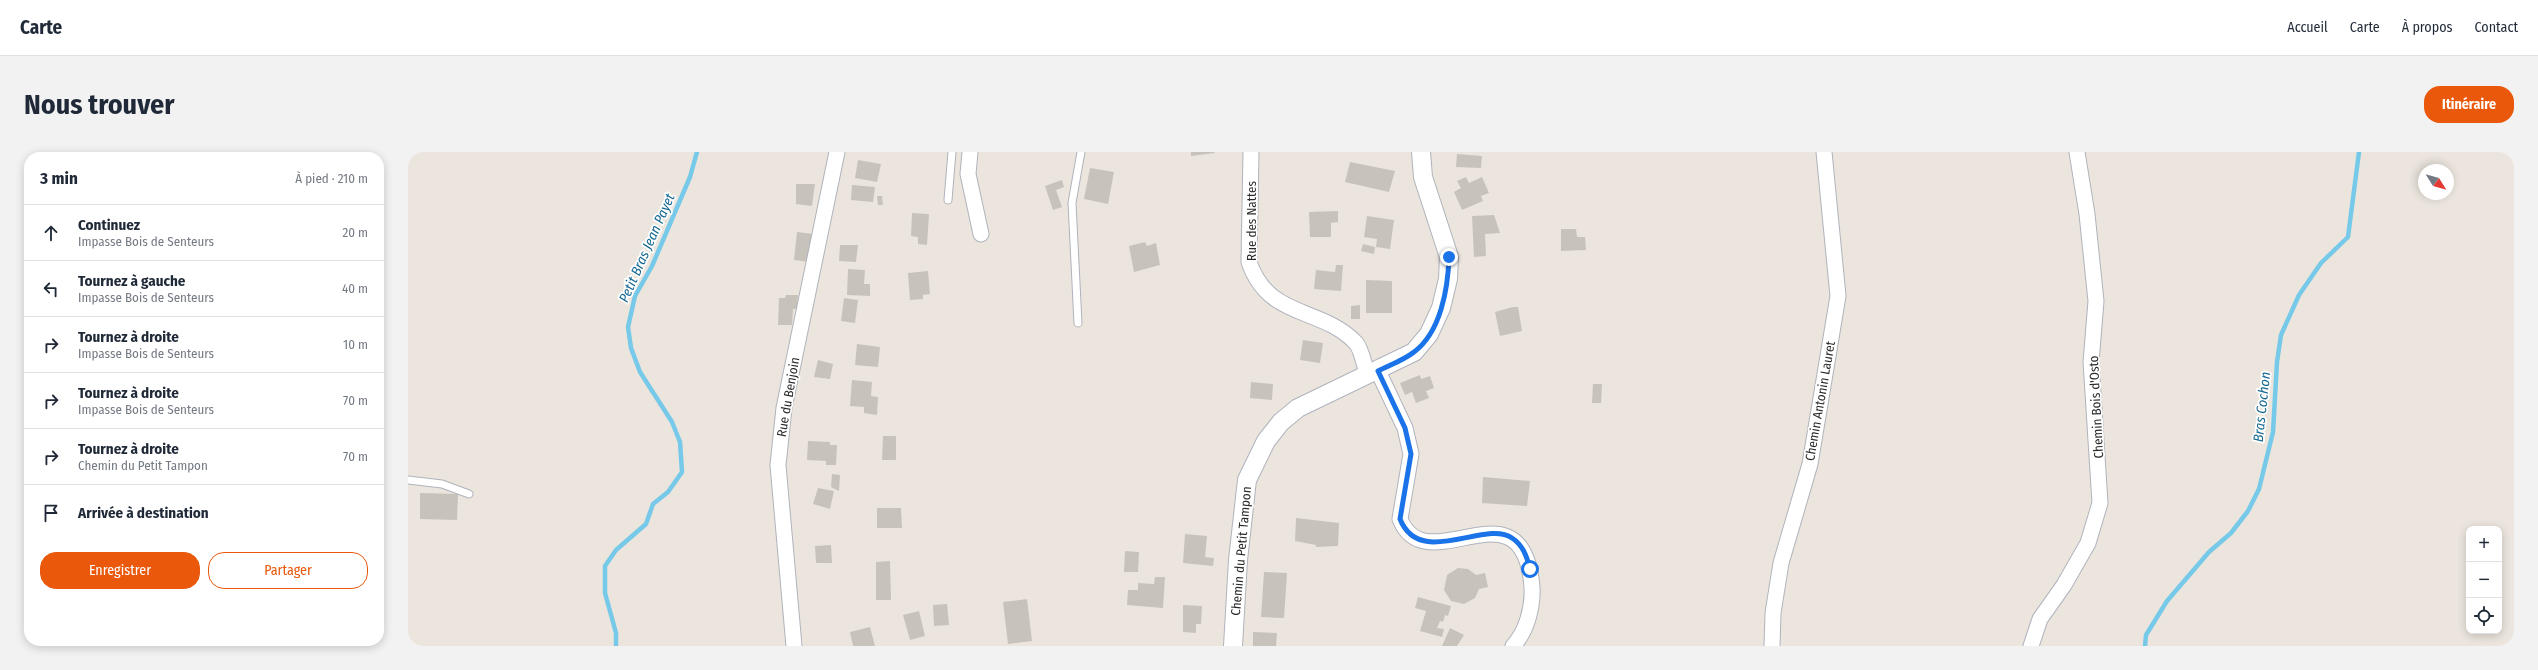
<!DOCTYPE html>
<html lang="fr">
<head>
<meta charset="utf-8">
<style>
  body { margin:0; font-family:"Fira Sans Condensed",sans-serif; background:#f2f2f3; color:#1f2937 }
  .controls { position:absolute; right:12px; bottom:12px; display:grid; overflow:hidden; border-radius:8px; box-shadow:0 2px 10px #0003 }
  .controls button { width:36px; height:36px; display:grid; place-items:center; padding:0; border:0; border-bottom:1px solid #e0e1e3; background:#fff; color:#1f2937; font:20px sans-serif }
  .compass { position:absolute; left:2010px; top:12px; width:36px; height:36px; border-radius:50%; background:#fff; box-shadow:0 2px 10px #0003; rotate:127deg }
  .stop { position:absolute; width:12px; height:12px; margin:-9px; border:3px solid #1a73e8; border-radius:50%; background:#fff }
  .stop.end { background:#1a73e8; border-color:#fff; box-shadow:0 1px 4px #0008 }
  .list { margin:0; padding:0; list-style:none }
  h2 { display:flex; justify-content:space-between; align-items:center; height:52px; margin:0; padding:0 16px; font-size:17px }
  h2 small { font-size:13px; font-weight:400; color:#747a83 }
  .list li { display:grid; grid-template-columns:26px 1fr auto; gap:12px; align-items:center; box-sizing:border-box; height:56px; padding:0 16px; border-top:1px solid #e0e1e3 }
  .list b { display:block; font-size:15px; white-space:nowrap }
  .list p { margin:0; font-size:13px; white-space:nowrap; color:#747a83 }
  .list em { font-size:13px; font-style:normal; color:#747a83 }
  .actions { display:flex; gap:8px; padding:12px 16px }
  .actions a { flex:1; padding:9px 0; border:1px solid #ea580c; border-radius:16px; text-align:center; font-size:14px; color:#ea580c }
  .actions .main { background:#ea580c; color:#fff }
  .icon { flex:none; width:22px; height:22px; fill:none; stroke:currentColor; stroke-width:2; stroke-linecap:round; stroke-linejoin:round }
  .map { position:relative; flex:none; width:2106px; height:494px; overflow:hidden; border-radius:16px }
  header { display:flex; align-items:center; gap:24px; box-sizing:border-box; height:56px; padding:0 20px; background:#fff; border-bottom:1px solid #e0e1e3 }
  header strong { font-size:19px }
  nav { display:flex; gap:22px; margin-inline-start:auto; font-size:14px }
  .intro { display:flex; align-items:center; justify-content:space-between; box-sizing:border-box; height:96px; padding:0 24px }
  h1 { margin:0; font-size:28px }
  .button { padding:10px 18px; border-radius:16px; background:#ea580c; color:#fff; font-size:14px; font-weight:700 }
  main { display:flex; gap:24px; padding:0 24px }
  aside { flex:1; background:#fff; border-radius:16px; box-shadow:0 2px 10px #0003 }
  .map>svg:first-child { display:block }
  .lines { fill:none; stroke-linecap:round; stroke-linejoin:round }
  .stream { stroke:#76c9e8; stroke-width:4.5 }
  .building { fill:#c7c3bb }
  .service-casing { stroke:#b0b3bd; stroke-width:9 }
  .minor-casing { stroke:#b0b3bd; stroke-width:17 }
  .tertiary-casing { stroke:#b0b3bd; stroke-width:20 }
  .service { stroke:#fff; stroke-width:7 }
  .minor { stroke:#fff; stroke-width:15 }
  .tertiary { stroke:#fff; stroke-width:18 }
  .route { stroke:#1a73e8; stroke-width:5 }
  .labels { text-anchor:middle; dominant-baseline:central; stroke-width:3.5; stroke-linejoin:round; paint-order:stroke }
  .street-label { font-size:13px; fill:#2a2a2a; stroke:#fff }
  .water-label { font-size:14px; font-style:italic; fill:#156893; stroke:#fff }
</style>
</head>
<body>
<header>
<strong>Carte</strong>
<nav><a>Accueil</a><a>Carte</a><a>À propos</a><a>Contact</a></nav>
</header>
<div class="intro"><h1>Nous trouver</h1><a class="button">Itinéraire</a></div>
<main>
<aside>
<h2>3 min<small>À pied · 210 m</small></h2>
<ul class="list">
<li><svg class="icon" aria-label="ahead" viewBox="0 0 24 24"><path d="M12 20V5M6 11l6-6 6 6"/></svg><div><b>Continuez</b><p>Impasse Bois de Senteurs</p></div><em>20 m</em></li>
<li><svg class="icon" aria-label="left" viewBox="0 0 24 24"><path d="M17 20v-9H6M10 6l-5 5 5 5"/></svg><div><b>Tournez à gauche</b><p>Impasse Bois de Senteurs</p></div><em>40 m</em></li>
<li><svg class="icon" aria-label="right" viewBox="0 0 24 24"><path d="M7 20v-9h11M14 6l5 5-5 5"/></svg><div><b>Tournez à droite</b><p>Impasse Bois de Senteurs</p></div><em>10 m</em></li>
<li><svg class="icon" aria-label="right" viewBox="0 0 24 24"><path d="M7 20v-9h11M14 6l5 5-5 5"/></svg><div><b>Tournez à droite</b><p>Impasse Bois de Senteurs</p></div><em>70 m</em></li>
<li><svg class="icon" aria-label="right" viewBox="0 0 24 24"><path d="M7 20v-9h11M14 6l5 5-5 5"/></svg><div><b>Tournez à droite</b><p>Chemin du Petit Tampon</p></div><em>70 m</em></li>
<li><svg class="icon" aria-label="arrive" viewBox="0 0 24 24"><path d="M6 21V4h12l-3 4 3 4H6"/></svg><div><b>Arrivée à destination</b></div></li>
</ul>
<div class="actions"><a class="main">Enregistrer</a><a>Partager</a></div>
</aside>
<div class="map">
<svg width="2106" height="494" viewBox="0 0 2106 494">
  <rect width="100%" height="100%" fill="#ebe5dd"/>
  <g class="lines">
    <g class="stream">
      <polyline points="208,494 208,481 197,441 197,414 208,398 238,372 245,352 260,340 274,320 272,290 264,270 232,220 223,196 220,175 227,144 244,114 282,25 289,0"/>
      <polyline points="1737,494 1738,483 1759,449 1801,400 1823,381 1840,359 1851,337 1865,280 1869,210 1873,183 1891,143 1913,111 1940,85 1951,0"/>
    </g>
  </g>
  <g class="building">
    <polygon points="783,0 806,0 807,1 783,4"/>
    <polygon points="1049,2 1074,4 1073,16 1048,15"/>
    <polygon points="450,8 473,12 469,30 447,26"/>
    <polygon points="942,10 987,19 981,40 937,30"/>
    <polygon points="682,16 706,20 700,52 676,47"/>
    <polygon points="1058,25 1061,31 1074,25 1081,41 1073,44 1075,49 1054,58 1046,40 1053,36 1049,29"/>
    <polygon points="654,28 656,35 648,38 654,55 645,58 637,34"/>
    <polygon points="388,32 407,32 404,54 388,52"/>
    <polygon points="444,33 467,35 465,50 443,48"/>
    <polygon points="469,44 474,44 475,53 470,53"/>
    <polygon points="930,59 930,70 923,71 923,85 902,85 901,60"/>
    <polygon points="504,61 521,62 519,93 510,92 510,85 503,84"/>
    <polygon points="1086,63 1092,81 1077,82 1078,104 1066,105 1064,64"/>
    <polygon points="959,64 986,68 982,97 968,95 969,87 956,85"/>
    <polygon points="1153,77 1168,77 1169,85 1177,85 1178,98 1153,99"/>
    <polygon points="389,80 405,82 401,110 386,108"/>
    <polygon points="737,90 739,94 748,91 752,113 726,120 721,94"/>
    <polygon points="955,92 967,95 966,102 953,99"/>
    <polygon points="432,93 450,93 448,110 431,109"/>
    <polygon points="928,113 935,113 933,139 906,137 908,118 927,120"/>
    <polygon points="440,117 457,118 456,132 462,132 462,144 439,143"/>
    <polygon points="520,119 522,142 515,143 515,147 502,148 500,121"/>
    <polygon points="958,128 984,129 984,161 958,161"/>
    <polygon points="378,143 390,143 389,157 385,157 384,173 370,173 371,146 377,146"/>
    <polygon points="436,146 450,148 447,171 433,169"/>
    <polygon points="952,153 952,167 943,167 943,154"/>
    <polygon points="1105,155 1110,155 1114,179 1092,184 1087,160"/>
    <polygon points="895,188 915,191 912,211 892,208"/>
    <polygon points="449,192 472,195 470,215 447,213"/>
    <polygon points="410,208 425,212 422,227 406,225"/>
    <polygon points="1012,223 1013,227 1022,224 1026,236 1018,239 1021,246 1008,251 1004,240 997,243 992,231"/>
    <polygon points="444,228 464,230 463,244 470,245 469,263 456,261 456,255 442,254"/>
    <polygon points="843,230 865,232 864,248 842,246"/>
    <polygon points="1185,232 1194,232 1193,251 1184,251"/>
    <polygon points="475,284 488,284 488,308 474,308"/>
    <polygon points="400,289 422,290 422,293 429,293 428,313 418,313 418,309 399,308"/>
    <polygon points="424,322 432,323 431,339 423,335"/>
    <polygon points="1075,325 1122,329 1119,354 1074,351"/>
    <polygon points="410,336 426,339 422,357 405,352"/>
    <polygon points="12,341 50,342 49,368 12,367"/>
    <polygon points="469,356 493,356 494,376 469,376"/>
    <polygon points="888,366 931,371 930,394 908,395 908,393 887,389"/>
    <polygon points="777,382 799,384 797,405 806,406 805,414 775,411"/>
    <polygon points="423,393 424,411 408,411 407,394"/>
    <polygon points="717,399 731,400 730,420 716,420"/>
    <polygon points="482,409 483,448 468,448 468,410"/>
    <polygon points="1050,416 1060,417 1068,423 1077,421 1080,435 1071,437 1067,446 1056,452 1043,449 1036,438 1039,423"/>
    <polygon points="856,420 879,421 876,466 853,465"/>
    <polygon points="747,425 757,425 755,456 719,453 720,438 730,438 730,431 746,432"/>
    <polygon points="1010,445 1043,454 1040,464 1037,463 1035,470 1032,469 1029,476 1036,477 1034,485 1012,479 1018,459 1007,456"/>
    <polygon points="619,447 624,489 600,492 595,450"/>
    <polygon points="539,452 541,473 526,474 525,453"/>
    <polygon points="775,453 794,454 793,472 788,472 788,481 775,480"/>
    <polygon points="511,459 517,484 502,488 495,463"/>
    <polygon points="462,475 467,494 445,494 442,480"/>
    <polygon points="1042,476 1056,483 1049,494 1034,494"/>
    <polygon points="845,480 869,481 868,494 845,494"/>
  </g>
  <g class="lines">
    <g class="service-casing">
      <g id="service">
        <polyline points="540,48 544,0"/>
        <polyline points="670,171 664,51 673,0"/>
        <polyline points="0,328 34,332 61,342"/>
      </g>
    </g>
    <g class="minor-casing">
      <g id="minor">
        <polyline points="562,0 560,22 573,82"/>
        <path d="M 843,0 L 841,110 C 861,168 913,154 948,191 C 954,198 956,214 960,223"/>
        <path d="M 970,219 L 997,276 L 1003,302 L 992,367 C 1018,433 1115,324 1124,435 C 1125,455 1119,479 1105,494"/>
        <polyline points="386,494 370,313 376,256 429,0"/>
        <polyline points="1364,494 1365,461 1373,411 1402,312 1430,144 1416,0"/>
        <polyline points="1623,494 1632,467 1656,433 1680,391 1692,351 1683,210 1688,149 1679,62 1669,0"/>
      </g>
    </g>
    <g class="tertiary-casing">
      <polyline id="tertiary" points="825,494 830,408 839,328 858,289 873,270 890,256 1006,200 1021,182 1033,156 1040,127 1041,105 1015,25 1013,0"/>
    </g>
    <use href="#service" class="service"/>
    <use href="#minor" class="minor"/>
    <use href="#tertiary" class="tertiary"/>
  </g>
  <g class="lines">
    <path class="route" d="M 1041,105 C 1040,136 1033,180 1006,200 C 996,208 982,213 970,219 L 997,276 L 1003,302 L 992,367 C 1012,417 1077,367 1104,386 C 1115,393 1119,405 1122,417"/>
  </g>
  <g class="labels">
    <g class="street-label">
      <text transform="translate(843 69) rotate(-90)">Rue des Nattes</text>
      <text transform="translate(380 245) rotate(-80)">Rue du Benjoin</text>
      <text transform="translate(1412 249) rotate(-80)">Chemin Antonin Lauret</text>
      <text transform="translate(1688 255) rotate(-93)">Chemin Bois d'Osto</text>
      <text transform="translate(833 399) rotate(-85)">Chemin du Petit Tampon</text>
    </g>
    <g class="water-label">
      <text transform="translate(239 96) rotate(-66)">Petit Bras Jean Payet</text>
      <text transform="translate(1854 255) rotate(-84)">Bras Cochon</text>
    </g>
  </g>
</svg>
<div class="controls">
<button>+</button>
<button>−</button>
<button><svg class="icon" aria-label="locate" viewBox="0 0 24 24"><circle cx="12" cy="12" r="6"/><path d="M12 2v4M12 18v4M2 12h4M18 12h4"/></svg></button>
</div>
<svg class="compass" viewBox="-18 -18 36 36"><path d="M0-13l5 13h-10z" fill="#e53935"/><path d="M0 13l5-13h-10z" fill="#747a83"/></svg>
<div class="stop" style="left:1122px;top:417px"></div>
<div class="stop end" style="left:1041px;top:105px"></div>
</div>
</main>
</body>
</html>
